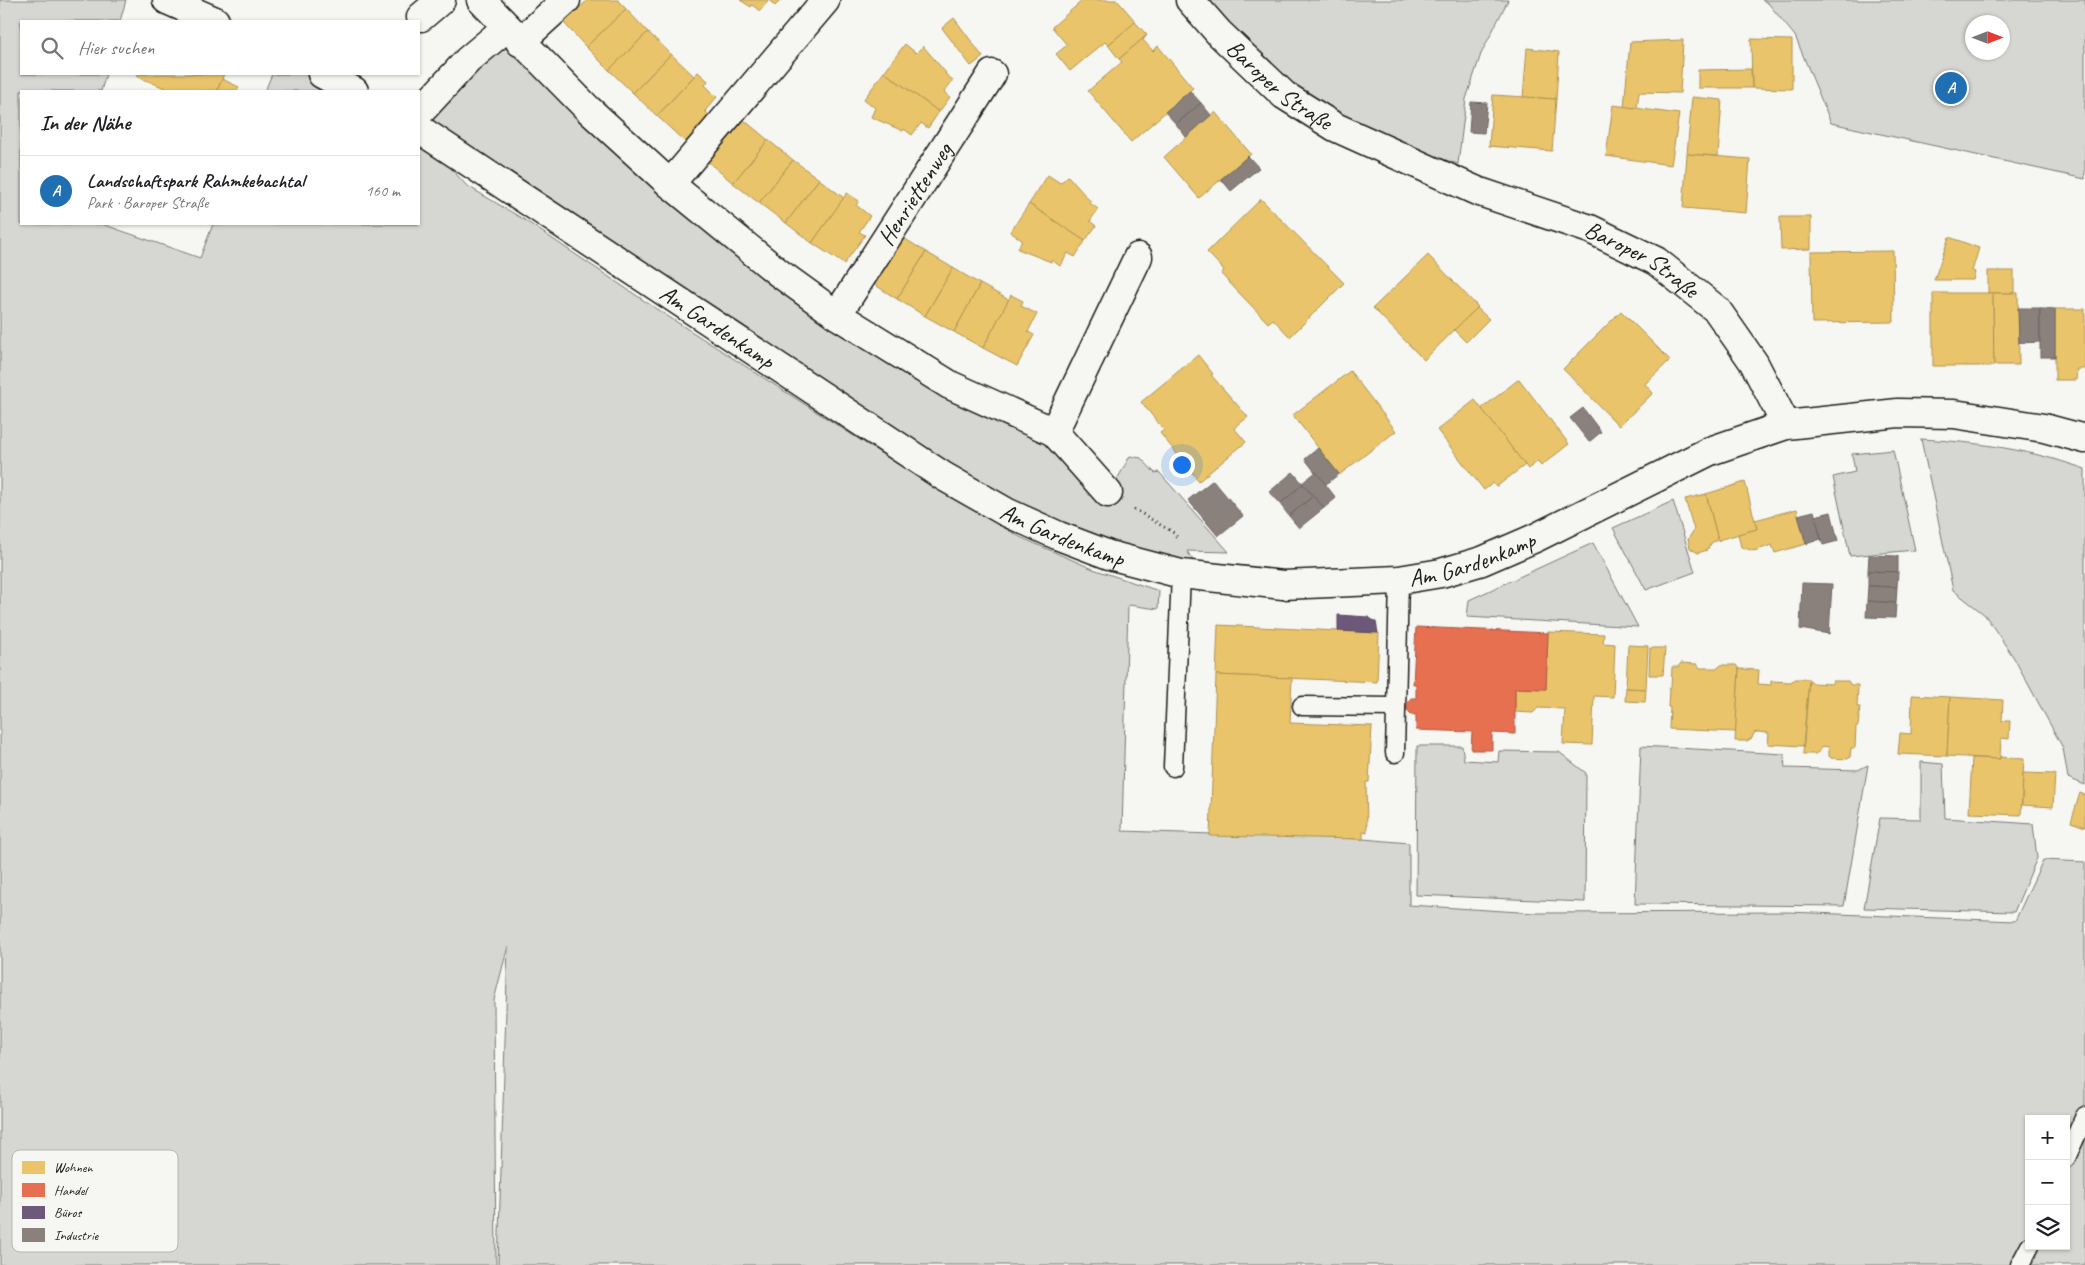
<!DOCTYPE html>
<html lang="de">
<head>
<meta charset="utf-8">
<style>
  body { margin:0; font-family:Caveat,sans-serif; background:#f2f2f2; color:#202124 }
  .controls { position:absolute; right:15px; bottom:15px; display:grid; overflow:hidden; border-radius:0px; box-shadow:0 1px 4px #0004 }
  .controls button { width:45px; height:45px; display:grid; place-items:center; padding:0; border:0; border-bottom:1px solid #e0e0e0; background:#fff; color:#202124; font:25px sans-serif }
  .compass { position:absolute; left:1965px; top:15px; width:45px; height:45px; border-radius:50%; background:#fff; box-shadow:0 1px 4px #0004; rotate:90deg }
  .you { position:absolute; left:1181px; top:464px; width:18px; height:18px; margin:-12px; border:4px solid #fff; border-radius:50%; background:#1a73e8; box-shadow:0 0 0 8px #1a73e833 }
  .badge { display:grid; place-items:center; width:32px; height:32px; border-radius:50%; background:#1f6fb2; color:#fff; font-size:16px; font-weight:700 }
  .pin { position:absolute; translate:-50% -50%; border:2px solid #fff; box-shadow:0 1px 5px #0006 }
  .list { margin:0; padding:0; list-style:none }
  h2 { display:flex; justify-content:space-between; align-items:center; height:65px; margin:0; padding:0 20px; font-size:21px }
  h2 small { font-size:16px; font-weight:400; color:#757577 }
  .list li { display:grid; grid-template-columns:32px 1fr auto; gap:15px; align-items:center; box-sizing:border-box; height:70px; padding:0 20px; border-top:1px solid #e0e0e0 }
  .list b { display:block; font-size:19px; white-space:nowrap }
  .list p { margin:0; font-size:16px; white-space:nowrap; color:#757577 }
  .list em { font-size:16px; font-style:normal; color:#757577 }
  .icon { flex:none; width:28px; height:28px; fill:none; stroke:currentColor; stroke-width:2; stroke-linecap:round; stroke-linejoin:round }
  .map { position:relative; flex:none; width:2085px; height:1265px; overflow:hidden }
  .search { position:absolute; background:#fff; box-shadow:0 1px 4px #0004; left:20px; top:20px; width:400px; height:55px; display:flex; align-items:center; gap:12px; box-sizing:border-box; padding:0 18px; border-radius:0px; color:#757577; font-size:19px }
  .panel { position:absolute; background:#fff; box-shadow:0 1px 4px #0004; left:20px; top:90px; width:400px; height:135px; border-radius:0px }
  .map>svg:first-child { display:block }
  .green { fill:#d6d6d2; stroke:#797977; fill-rule:evenodd }
  .homes { fill:#e9c46a; stroke:#ac9253 }
  .shops { fill:#e76f51; stroke:#aa5641 }
  .offices { fill:#6d597a; stroke:#55475e }
  .industry { fill:#8a817c; stroke:#69635f }
  .lines { fill:none; stroke-linecap:round; stroke-linejoin:round }
  .lane-casing { stroke:#1c1c1c; stroke-width:21 }
  .street-casing { stroke:#1c1c1c; stroke-width:31 }
  .secondary-casing { stroke:#1c1c1c; stroke-width:31 }
  .path { stroke:#1c1c1c; stroke-width:3; stroke-dasharray:1 4; stroke-linecap:butt }
  .lane { stroke:#f6f6f2; stroke-width:18 }
  .street { stroke:#f6f6f2; stroke-width:28 }
  .secondary { stroke:#f6f6f2; stroke-width:28 }
  .labels { text-anchor:middle; dominant-baseline:central; stroke-width:5; stroke-linejoin:round; paint-order:stroke }
  .street-label { font-size:24px; fill:#1c1c1c; stroke:#f6f6f2 }
  .key { fill:#f6f6f2; stroke:#b5b5b2; stroke-width:1 }
  .key-label { font-size:14px; fill:#1c1c1c }
</style>
</head>
<body>
<div class="map">
<svg width="2085" height="1265" viewBox="0 0 2085 1265">
  <rect width="100%" height="100%" fill="#f6f6f2"/>
  <filter id="ink" filterUnits="userSpaceOnUse"><feTurbulence type="fractalNoise" baseFrequency=".02" numOctaves="2"/><feDisplacementMap in="SourceGraphic" scale="10" xChannelSelector="R" yChannelSelector="G"/><feConvolveMatrix kernelMatrix="1 2 1 2 8 2 1 2 1" color-interpolation-filters="sRGB"/></filter>
  <g filter="url(#ink)">
    <g class="green">
      <path d="M 0,0 L 126,0 L 120,21 L 21,21 L 21,74 L 106,74 L 101,91 L 21,91 L 21,224 L 102,224 L 200,258 L 213,224 L 419,224 L 419,133 L 466,185 L 523,219 L 658,310 L 910,472 L 1020,537 L 1093,569 L 1159,591 L 1158,609 L 1128,605 L 1122,831 L 1363,839 L 1409,843 L 1409,905 L 1535,913 L 1788,912 L 2015,921 L 2043,860 L 2085,862 L 2085,1265 L 498,1265 L 508,946 L 494,1000 L 496,1265 L 0,1265 ZM 2029,1119 L 2066,1119 L 2066,1246 L 2029,1246 Z"/>
      <polygon points="1205,0 1508,0 1481,54 1466,99 1458,164 1388,141 1294,90"/>
      <path d="M 1762,0 L 2085,0 L 2085,179 L 1831,123 L 1795,36 L 1768,3 ZM 1972,22 L 2002,22 L 2002,52 L 1972,52 Z"/>
      <polygon points="506,28 779,273 1054,432 1114,485 1130,456 1141,458 1155,473 1159,472 1229,552 1187,551 1204,577 1059,536 419,129"/>
      <polygon points="272,74 322,74 354,91 265,91"/>
      <path d="M 1921,439 C 1978,442 2032,450 2085,469 L 2085,785 L 2068,778 L 2063,748 L 2014,658 L 1985,615 L 1953,590 Z"/>
      <polygon points="1893,450 1915,550 1850,556 1833,477 1855,472 1852,454"/>
      <polygon points="1673,501 1695,572 1646,590 1613,528"/>
      <polygon points="1593,543 1638,627 1467,617 1469,600"/>
      <polygon points="1417,746 1462,746 1464,760 1498,762 1499,751 1559,752 1586,773 1585,902 1416,895"/>
      <polygon points="1641,746 1784,754 1785,768 1858,770 1868,765 1844,906 1635,904"/>
      <polygon points="1921,762 1943,764 1945,818 2033,824 2037,858 2014,912 1864,908 1880,818 1921,819"/>
    </g>
    <g class="homes">
      <polygon points="588,0 618,0 626,9 586,47 563,22"/>
      <polygon points="740,0 781,0 775,6 769,0 760,11 752,5 751,7"/>
      <polygon points="1083,0 1117,0 1136,22 1108,45 1105,42 1070,71 1056,54 1067,45 1052,27"/>
      <polygon points="626,9 648,32 609,70 586,47"/>
      <polygon points="954,18 983,57 971,66 942,28"/>
      <polygon points="1135,22 1147,35 1119,59 1108,45"/>
      <polygon points="648,32 671,54 633,93 609,70"/>
      <polygon points="1147,35 1143,40 1153,51 1158,46 1193,88 1131,142 1088,91 1122,62 1119,59"/>
      <polygon points="1751,39 1792,40 1792,89 1752,88"/>
      <polygon points="1683,40 1680,93 1639,92 1637,108 1624,107 1630,42"/>
      <polygon points="905,44 916,53 923,46 946,73 945,74 953,80 944,92 950,97 939,112 884,72"/>
      <polygon points="1527,48 1559,52 1556,99 1523,97"/>
      <polygon points="671,54 694,76 657,116 633,93"/>
      <polygon points="1751,69 1752,88 1698,88 1698,70"/>
      <polygon points="698,72 708,81 705,85 717,97 705,111 710,116 685,142 657,116"/>
      <polygon points="884,72 939,112 928,128 921,123 912,135 904,129 903,131 871,117 875,108 864,99"/>
      <polygon points="137,74 224,74 217,91 172,91 136,76"/>
      <polygon points="222,79 239,87 237,91 217,91"/>
      <polygon points="1493,95 1556,99 1552,151 1489,146"/>
      <polygon points="1692,97 1722,100 1718,156 1687,154"/>
      <polygon points="1613,105 1679,114 1671,165 1606,156"/>
      <polygon points="1215,112 1251,154 1199,198 1164,157"/>
      <polygon points="744,120 768,140 733,183 708,162"/>
      <polygon points="768,140 793,160 759,203 733,183"/>
      <polygon points="1687,154 1750,159 1746,213 1683,208"/>
      <polygon points="793,160 819,179 786,223 759,203"/>
      <polygon points="1048,175 1060,183 1068,176 1091,202 1090,203 1098,209 1090,221 1096,226 1085,241 1029,204"/>
      <polygon points="819,179 844,198 812,243 786,223"/>
      <polygon points="847,193 859,201 856,205 870,216 859,232 865,235 844,264 812,243"/>
      <polygon points="1261,199 1344,283 1290,337 1273,319 1268,323 1221,274 1224,270 1207,252"/>
      <polygon points="1029,204 1085,241 1075,257 1068,253 1060,266 1052,260 1051,262 1018,249 1022,240 1010,232"/>
      <polygon points="1780,217 1811,217 1811,249 1781,250"/>
      <polygon points="899,235 926,252 897,299 869,281"/>
      <polygon points="1949,237 1979,248 1972,271 1975,272 1973,280 1934,280"/>
      <polygon points="1893,251 1894,322 1812,323 1811,252"/>
      <polygon points="926,252 953,268 925,316 897,299"/>
      <polygon points="1428,255 1478,307 1424,360 1373,308"/>
      <polygon points="953,268 980,284 954,332 925,316"/>
      <rect x="1988" y="271" width="26" height="22"/>
      <polygon points="980,284 1009,300 983,348 954,332"/>
      <polygon points="1933,293 1993,293 1994,366 1933,366"/>
      <polygon points="1993,293 2018,293 2019,365 1994,365"/>
      <polygon points="1011,295 1023,301 1021,306 1037,314 1028,332 1034,335 1017,366 983,348"/>
      <polygon points="1477,308 1489,319 1466,342 1454,330"/>
      <polygon points="2055,309 2085,309 2085,369 2077,369 2076,380 2055,380"/>
      <polygon points="1621,311 1670,360 1645,384 1653,393 1619,426 1563,369"/>
      <polygon points="1198,355 1213,374 1211,375 1248,417 1234,428 1246,442 1199,481 1160,433 1164,430 1141,402"/>
      <polygon points="1350,371 1396,431 1339,475 1293,415"/>
      <polygon points="1519,379 1569,444 1541,466 1538,461 1528,469 1481,409"/>
      <polygon points="1475,400 1525,465 1496,487 1493,483 1484,490 1437,430"/>
      <polygon points="1745,482 1757,529 1718,540 1706,494"/>
      <polygon points="1706,494 1718,540 1720,540 1712,542 1707,550 1698,553 1690,548 1688,539 1694,530 1685,499"/>
      <polygon points="1797,509 1806,544 1775,553 1772,545 1754,551 1741,547 1738,534 1757,529 1755,520"/>
      <polygon points="1218,625 1379,633 1377,682 1216,675"/>
      <polygon points="1548,632 1604,634 1603,643 1615,644 1613,697 1594,696 1592,745 1563,744 1565,709 1538,708 1533,713 1515,712 1515,688 1546,689"/>
      <polygon points="1628,645 1648,646 1646,689 1626,688"/>
      <polygon points="1650,648 1665,648 1663,675 1649,675"/>
      <polygon points="1681,663 1697,664 1700,668 1718,668 1721,665 1736,665 1739,669 1736,732 1669,729 1670,707 1668,707 1669,688 1671,689 1672,667 1678,667"/>
      <polygon points="1739,669 1759,670 1758,684 1771,685 1771,681 1791,682 1794,679 1809,679 1803,746 1768,744 1769,733 1757,732 1754,733 1752,738 1747,741 1735,741"/>
      <polygon points="1216,675 1292,678 1290,723 1372,726 1369,782 1366,782 1367,832 1363,831 1363,839 1210,836"/>
      <polygon points="1809,680 1812,683 1831,684 1833,681 1848,681 1851,685 1858,685 1857,707 1860,707 1858,726 1856,726 1855,748 1851,748 1850,757 1848,759 1831,758 1829,756 1829,747 1821,746 1820,751 1815,754 1803,754"/>
      <polygon points="1626,688 1646,689 1645,702 1625,701"/>
      <polygon points="1912,695 1950,697 1947,756 1898,754 1900,733 1911,734"/>
      <polygon points="1950,697 2003,700 2002,721 2010,721 2009,739 2001,738 2000,759 1947,756"/>
      <polygon points="2000,757 2024,759 2021,815 1969,813 1972,758 2000,759"/>
      <polygon points="2023,773 2055,774 2053,807 2022,805"/>
      <polygon points="2080,793 2085,795 2085,827 2071,822"/>
    </g>
    <polygon class="shops" points="1416,627 1548,633 1546,689 1515,688 1515,734 1492,733 1492,750 1471,750 1472,732 1416,730 1416,715 1411,715 1407,711 1407,703 1411,698 1416,698 1416,684 1413,684"/>
    <polygon class="offices" points="1338,615 1368,617 1376,622 1378,633 1338,631"/>
    <g class="industry">
      <polygon points="1190,91 1201,103 1176,124 1165,112"/>
      <polygon points="1471,102 1487,103 1484,133 1469,132"/>
      <polygon points="1201,103 1211,115 1186,137 1176,124"/>
      <polygon points="1248,156 1259,168 1231,191 1221,179"/>
      <polygon points="2018,308 2040,308 2040,342 2019,343"/>
      <rect x="2040" y="309" width="15" height="48"/>
      <polygon points="1583,408 1601,432 1589,442 1570,418"/>
      <polygon points="1318,448 1339,474 1325,485 1305,459"/>
      <polygon points="1293,472 1303,484 1280,504 1269,492"/>
      <polygon points="1316,472 1336,498 1324,508 1302,483"/>
      <polygon points="1213,480 1243,516 1218,536 1188,500"/>
      <polygon points="1303,484 1313,496 1289,516 1280,504"/>
      <polygon points="1313,496 1324,508 1299,528 1289,516"/>
      <polygon points="1814,511 1821,539 1806,544 1798,515"/>
      <polygon points="1831,512 1838,541 1823,545 1815,516"/>
      <polygon points="1869,555 1898,556 1898,572 1868,571"/>
      <polygon points="1868,571 1898,572 1897,587 1868,586"/>
      <polygon points="1802,583 1832,584 1829,634 1800,629"/>
      <polygon points="1868,586 1897,587 1896,603 1867,601"/>
      <polygon points="1867,601 1896,603 1895,618 1866,617"/>
    </g>
    <g class="lines">
      <g class="lane-casing">
        <g id="lane">
          <polyline points="1302,706 1396,707"/>
          <polyline points="1395,753 1399,580"/>
          <polyline points="1173,767 1181,574"/>
          <polyline points="2066,1158 2085,1116"/>
          <polyline points="2020,1265 2030,1246"/>
        </g>
      </g>
      <g class="street-casing">
        <g id="street">
          <polyline points="481,0 588,109 670,184 779,273 837,315 950,385 1054,432 1108,493"/>
          <path id="s1" d="M 1190,0 L 1219,33 L 1284,95 L 1335,127 L 1477,191 L 1590,229 L 1656,261 L 1717,310 L 1754,363 L 1786,425"/>
          <polyline points="421,17 441,0"/>
          <polyline points="520,42 566,0"/>
          <polyline points="419,113 468,60 506,28"/>
          <polyline points="670,184 825,1"/>
          <path id="s2" d="M 837,315 L 992,74"/>
          <polyline points="1054,432 1138,257"/>
        </g>
      </g>
      <g class="secondary-casing">
        <g id="secondary">
          <polyline points="167,0 215,21"/>
          <polyline points="322,74 354,91"/>
          <path id="s3" d="M 419,129 L 943,476 L 1006,512 L 1059,536 L 1109,555 L 1181,574 L 1283,585 L 1399,580 L 1441,573 L 1482,561 L 1535,538 L 1710,451 L 1786,425 L 1898,413 L 1954,414 L 2044,428 L 2085,439"/>
        </g>
      </g>
      <polyline class="path" points="1134,509 1174,533 1178,539"/>
      <use href="#lane" class="lane"/>
      <use href="#street" class="street"/>
      <use href="#secondary" class="secondary"/>
    </g>
  </g>
  <g class="labels">
    <g class="street-label">
      <text stroke="none"><textPath href="#s1" startOffset="124">Baroper Straße</textPath></text>
      <text stroke="none"><textPath href="#s2" startOffset="144">Henriettenweg</textPath></text>
      <text stroke="none"><textPath href="#s1" startOffset="529">Baroper Straße</textPath></text>
      <text stroke="none"><textPath href="#s3" startOffset="358">Am Gardenkamp</textPath></text>
      <text stroke="none"><textPath href="#s3" startOffset="762">Am Gardenkamp</textPath></text>
      <text stroke="none"><textPath href="#s3" startOffset="1182">Am Gardenkamp</textPath></text>
    </g>
  </g>
  <rect x="12" y="1150" width="166" height="102" rx="8" class="key"/>
  <rect x="22" y="1161" width="23" height="13" fill="#e9c46a"/>
  <rect x="22" y="1183" width="23" height="14" fill="#e76f51"/>
  <rect x="22" y="1206" width="23" height="13" fill="#6d597a"/>
  <rect x="22" y="1228" width="23" height="14" fill="#8a817c"/>
  <g class="key-label">
    <text x="54" y="1172">Wohnen</text>
    <text x="54" y="1195">Handel</text>
    <text x="54" y="1217">Büros</text>
    <text x="54" y="1240">Industrie</text>
  </g>
</svg>
<div class="controls">
<button>+</button>
<button>−</button>
<button><svg class="icon" aria-label="layers" viewBox="0 0 24 24"><path d="M12 4l9 5-9 5-9-5zM3 14l9 5 9-5"/></svg></button>
</div>
<svg class="compass" viewBox="-18 -18 36 36"><path d="M0-13l5 13h-10z" fill="#e53935"/><path d="M0 13l5-13h-10z" fill="#757577"/></svg>
<div class="you"></div>
<div class="pin badge" style="left:1951px;top:88px">A</div>
<div class="search"><svg class="icon" aria-label="search" viewBox="0 0 24 24"><circle cx="10" cy="10" r="6"/><path d="M15 15l6 6"/></svg>Hier suchen</div>
<section class="panel">
<h2>In der Nähe<small></small></h2>
<ul class="list">
<li><span class="badge">A</span><div><b>Landschaftspark Rahmkebachtal</b><p>Park · Baroper Straße</p></div><em>160 m</em></li>
</ul>
</section>
</div>
</body>
</html>
